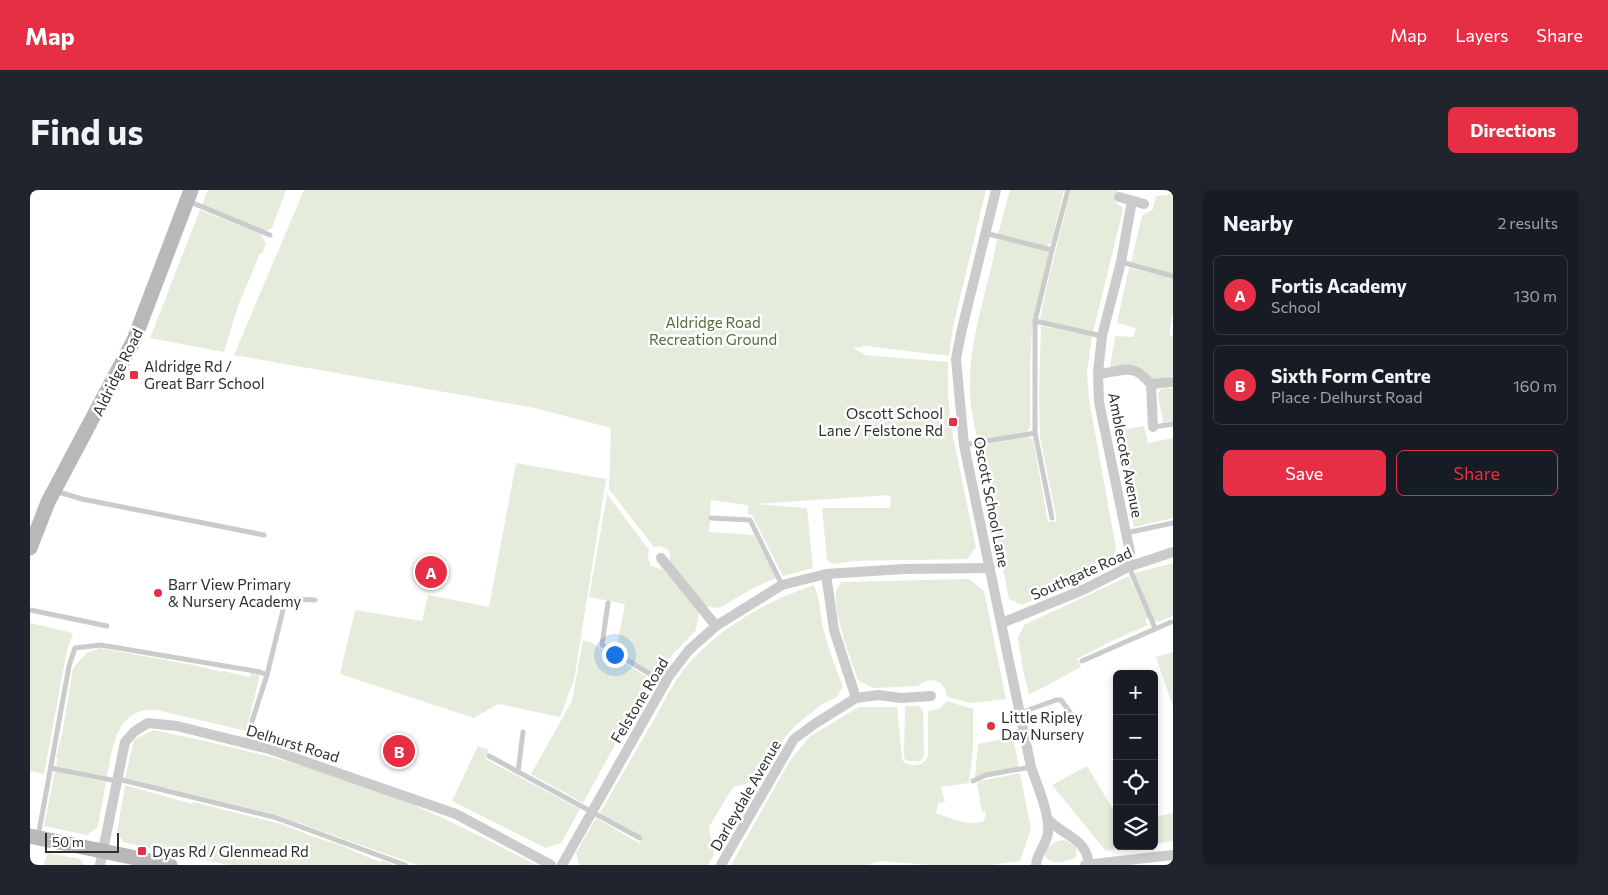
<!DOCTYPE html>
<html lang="en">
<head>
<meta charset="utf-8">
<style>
  body { margin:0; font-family:Commissioner,sans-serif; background:#20242c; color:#f1f3f6 }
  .controls { position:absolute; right:15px; bottom:15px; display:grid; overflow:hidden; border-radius:8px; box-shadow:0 2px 8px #0003 }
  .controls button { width:45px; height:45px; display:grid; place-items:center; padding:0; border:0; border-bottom:1px solid #363941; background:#171b24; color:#f1f3f6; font:25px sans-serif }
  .scale { position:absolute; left:15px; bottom:12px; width:74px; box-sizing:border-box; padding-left:5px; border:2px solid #2e2e2e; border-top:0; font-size:14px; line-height:18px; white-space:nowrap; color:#2e2e2e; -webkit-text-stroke:4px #fff; paint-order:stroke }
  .you { position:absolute; left:584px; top:464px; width:18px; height:18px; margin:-12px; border:4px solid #fff; border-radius:50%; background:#1a73e8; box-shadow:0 0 0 8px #1a73e833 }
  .badge { display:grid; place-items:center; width:32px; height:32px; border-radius:50%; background:#e62f44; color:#fff; font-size:16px; font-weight:700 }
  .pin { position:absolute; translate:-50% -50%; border:2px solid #fff; box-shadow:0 1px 5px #0006 }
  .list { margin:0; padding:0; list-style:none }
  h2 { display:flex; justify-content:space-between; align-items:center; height:65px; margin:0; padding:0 20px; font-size:21px }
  h2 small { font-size:16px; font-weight:400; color:#9ea1a6 }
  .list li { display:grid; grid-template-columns:32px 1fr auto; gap:15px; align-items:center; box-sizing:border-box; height:80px; margin:0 10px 10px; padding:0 10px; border:1px solid #363941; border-radius:8px }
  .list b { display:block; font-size:19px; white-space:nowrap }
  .list p { margin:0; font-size:16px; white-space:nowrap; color:#9ea1a6 }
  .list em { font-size:16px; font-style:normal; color:#9ea1a6 }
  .actions { display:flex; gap:10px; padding:15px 20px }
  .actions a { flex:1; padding:11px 0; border:1px solid #e62f44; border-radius:8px; text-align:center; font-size:18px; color:#e62f44 }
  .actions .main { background:#e62f44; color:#fff }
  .icon { flex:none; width:28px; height:28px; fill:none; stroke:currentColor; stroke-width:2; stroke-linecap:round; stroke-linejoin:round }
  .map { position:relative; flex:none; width:1143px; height:675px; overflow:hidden; border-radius:8px }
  header { display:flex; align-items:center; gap:30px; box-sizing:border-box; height:70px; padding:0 25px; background:#e62f44; color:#fff }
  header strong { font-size:24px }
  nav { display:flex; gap:28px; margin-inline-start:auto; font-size:18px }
  .intro { display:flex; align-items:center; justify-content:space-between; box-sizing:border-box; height:120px; padding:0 30px }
  h1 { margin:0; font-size:35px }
  .button { padding:12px 22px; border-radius:8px; background:#e62f44; color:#fff; font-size:18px; font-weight:700 }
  main { display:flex; gap:30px; padding:0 30px }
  aside { flex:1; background:#171b24; border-radius:8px; box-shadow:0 2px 8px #0003 }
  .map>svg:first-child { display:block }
  .green { fill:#e5ecdc }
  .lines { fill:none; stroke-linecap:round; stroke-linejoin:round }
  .lane { stroke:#cbcbcb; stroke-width:5 }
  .street { stroke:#cbcbcb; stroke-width:10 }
  .secondary { stroke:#b8b8b8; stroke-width:15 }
  .poi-dot { fill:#e62f44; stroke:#fff; stroke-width:2 }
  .labels { text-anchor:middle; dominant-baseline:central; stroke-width:5; stroke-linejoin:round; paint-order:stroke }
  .park-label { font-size:15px; fill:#536a3b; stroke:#fff }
  .poi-label { font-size:15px; fill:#2e2e2e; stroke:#fff; text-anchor:start }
  .street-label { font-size:15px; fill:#2e2e2e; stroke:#fff }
</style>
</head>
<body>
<header>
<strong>Map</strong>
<nav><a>Map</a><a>Layers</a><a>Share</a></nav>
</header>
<div class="intro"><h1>Find us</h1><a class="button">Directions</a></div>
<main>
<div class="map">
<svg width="1143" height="675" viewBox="0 0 1143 675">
  <rect width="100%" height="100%" fill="#fff"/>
  <g class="green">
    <polygon points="178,0 256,0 242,38 236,41 172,15"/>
    <polygon points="274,0 956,0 923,137 919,166 836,156 823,158 836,165 918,172 918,206 922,242 946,357 937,369 824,371 803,374 797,370 792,318 860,318 861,308 859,305 725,314 777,318 783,378 753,386 722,325 718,324 718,315 681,310 679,342 724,345 746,388 725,397 691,417 684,418 675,416 640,373 640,366 638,360 630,356 624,357 579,299 581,238 505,218 204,165"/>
    <polygon points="980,0 1034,0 1021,53 1015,56 968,45"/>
    <polygon points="1041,0 1088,0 1085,12 1092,17 1093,20 1063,142 1015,132 1010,129 1018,91"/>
    <polygon points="1143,4 1143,84 1101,72 1112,26 1123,19 1126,6"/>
    <polygon points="170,20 231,44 236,54 232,64 230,63 208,116 194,162 120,148"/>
    <path d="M 967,49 L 1015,60 L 1019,63 L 1002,137 L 1000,181 L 1000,237 L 997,242 L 948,251 C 943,231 939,210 940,190 C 941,142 959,96 967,49 Z"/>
    <polygon points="1099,78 1143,87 1143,123 1139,145 1143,146 1143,186 1127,191 1080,177 1085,146 1103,147 1106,138 1087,133"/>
    <polygon points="1011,136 1062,146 1057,182 1059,209 1086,358 1079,374 1076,376 992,415 979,409 964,333 958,313 954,283 947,256 998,247 1003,249 1018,332 1027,331 1010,247 1009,203"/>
    <polygon points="1143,198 1143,231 1133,233 1128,204 1131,199"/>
    <polygon points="1114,236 1118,253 1143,248 1143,328 1104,337 1086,241"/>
    <polygon points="486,273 576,289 544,490 530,527 468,514 444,528 310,484 325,420 392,431 398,405 459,417"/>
    <polygon points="574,300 619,360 618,368 621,376 634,380 669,422 666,440 641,466 627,485 587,462 587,455 595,414 559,407 577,306"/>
    <polygon points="1143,373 1143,426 1128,432 1123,430 1105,386 1105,383"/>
    <polygon points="1099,386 1118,428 1115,430 1118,435 1084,450 1047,469 1051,477 999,505 993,480 988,448 994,435"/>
    <path d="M 939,389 L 954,401 L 976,509 L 941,513 L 917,507 C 916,490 899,485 888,496 L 843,498 L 828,490 C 821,470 803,422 806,403 C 807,399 809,395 811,392 Z"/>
    <path d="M 784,395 C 790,409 790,423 793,437 C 798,458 805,477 813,496 L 807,507 L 792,514 L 765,536 L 745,559 L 729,588 L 712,595 L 703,597 L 679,637 L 684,665 L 678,675 L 549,675 L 546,663 L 566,628 L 609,653 L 613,647 L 570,623 C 588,591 607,559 625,528 C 634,511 643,494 654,479 C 689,437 733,413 784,395 Z"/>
    <polygon points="0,433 43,443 37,460 14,584 0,581"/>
    <polygon points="553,450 560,452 624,491 587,551 553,613 501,584 542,511"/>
    <path d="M 70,458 L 168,476 L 192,482 L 193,481 L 220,487 L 221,482 L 230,485 L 216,541 L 131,521 C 88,513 83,554 77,586 L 29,577 L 26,575 L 28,568 L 26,568 L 33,539 L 43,478 L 57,463 Z"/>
    <polygon points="1143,462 1143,517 1126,467"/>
    <path d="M 916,511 L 943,519 L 943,559 L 939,593 L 911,597 L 915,612 L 908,613 L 906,623 C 920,628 940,637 954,631 L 956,622 L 952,622 L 947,594 L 950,591 L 990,583 L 1001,639 L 990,671 L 961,675 L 899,675 L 850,671 L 839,675 L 701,675 L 759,572 L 779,547 L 829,517 L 867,517 L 872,569 C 876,577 885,575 892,574 L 898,567 L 898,521 C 906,520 912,519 916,511 Z"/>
    <polygon points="875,516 888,516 893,520 894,565 891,571 877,571 874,568"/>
    <path d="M 123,540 C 210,558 304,580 386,616 C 427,634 466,654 506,675 L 387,675 L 241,623 L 95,588 L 104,550 Z"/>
    <polygon points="983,547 989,577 955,583 945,587 948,554"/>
    <polygon points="448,556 459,560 455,569 550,619 531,653 516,658 422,611"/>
    <polygon points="1057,576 1087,626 1087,656 1108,656 1076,661 1022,595"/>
    <polygon points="25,581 76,592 68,637 57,645 14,636"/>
    <polygon points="95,595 162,614 163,612 251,634 284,647 310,655 335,666 351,672 352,670 364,675 198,675 93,652 87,641"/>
    <polygon points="1143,623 1143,651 1124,654 1124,627"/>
    <path d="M 1035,650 L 1046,657 L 1046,667 C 1037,672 1022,675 1015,667 L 1016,658 L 1027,651 Z"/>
    <polygon points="17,663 50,669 55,675 14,675"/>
  </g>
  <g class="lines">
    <g class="lane">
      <polyline points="158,11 240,45"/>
      <polyline points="955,43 1022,60 1005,131"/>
      <polyline points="1022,60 1038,0"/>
      <polyline points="1091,72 1143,86"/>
      <polyline points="1123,237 1143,234"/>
      <polyline points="1005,243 1005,131 1072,146"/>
      <polyline points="934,255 1005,243 1022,328"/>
      <polyline points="25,301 52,309 234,345"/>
      <polyline points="681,328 720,330 752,395"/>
      <polyline points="1096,343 1143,333"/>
      <polyline points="1099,377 1125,438"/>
      <polyline points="578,413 572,455 635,493"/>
      <polyline points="0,420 77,436"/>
      <polyline points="1052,471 1141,432"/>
      <polyline points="990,523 1026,510 1031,510 1042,525 1045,527"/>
      <polyline points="215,553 237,485 255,412 264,409 285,410"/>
      <polyline points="459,566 610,648"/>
      <polyline points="21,578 87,591"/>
      <polyline points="488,582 493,542"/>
      <polyline points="88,589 244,627 375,675"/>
      <polyline points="943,591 956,585 1001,577"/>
      <polyline points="8,647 39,476 45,458 71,455 230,482 237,485"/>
    </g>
    <g class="street">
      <path d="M 966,0 L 931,143 L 926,169 L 934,255 L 1001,577 C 1007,595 1020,624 1018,642 C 1017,654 1007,663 1006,675"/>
      <polyline points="1089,7 1114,14"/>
      <path d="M 1068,183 C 1080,185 1093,176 1105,181 C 1111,183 1117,190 1121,194 L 1123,237"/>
      <polyline points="1121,194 1143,192"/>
      <polyline points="631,368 686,436"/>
      <polyline points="1098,377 1100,362 1069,212 1068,183 1072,146 1091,72 1102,11"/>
      <polyline points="796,384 804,440 826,508"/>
      <polyline points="972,433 1055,399 1098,377 1143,362"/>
      <path d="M 1017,628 C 1032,646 1056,647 1059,674"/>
      <polyline points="70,675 95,552 105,541 118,533 147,536 239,559 426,624 521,675"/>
      <polyline points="532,675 639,486 659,460 686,436 752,395 796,384 874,379 960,378"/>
      <polyline points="691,675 764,549 786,533 826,508 848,505 871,508 901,506"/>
      <polyline points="1055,675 1143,665"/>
    </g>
    <g class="secondary">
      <polyline points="0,358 18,312 104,150 161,0"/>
      <polyline points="0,646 140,675"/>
    </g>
  </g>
  <g class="poi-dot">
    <rect x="99" y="180" width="10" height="10" rx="2.5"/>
    <rect x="918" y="227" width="10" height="10" rx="2.5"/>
    <circle cx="128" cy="403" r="5"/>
    <circle cx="961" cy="536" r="5"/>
    <rect x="107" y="656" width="10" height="10" rx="2.5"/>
  </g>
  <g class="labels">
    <g class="park-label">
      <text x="683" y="132">Aldridge Road<tspan x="683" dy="17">Recreation Ground</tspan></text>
    </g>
    <g class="poi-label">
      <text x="114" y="176">Aldridge Rd /<tspan x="114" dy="17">Great Barr School</tspan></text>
      <text x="913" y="223" text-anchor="end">Oscott School<tspan x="913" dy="17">Lane / Felstone Rd</tspan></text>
      <text x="138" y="394">Barr View Primary<tspan x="138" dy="17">&amp; Nursery Academy</tspan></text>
      <text x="971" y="527">Little Ripley<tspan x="971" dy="17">Day Nursery</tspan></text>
      <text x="122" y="661">Dyas Rd / Glenmead Rd</text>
    </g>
    <g class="street-label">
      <text transform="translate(87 182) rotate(-64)">Aldridge Road</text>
      <text transform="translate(1096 265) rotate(79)">Amblecote Avenue</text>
      <text transform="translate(962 312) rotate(79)">Oscott School Lane</text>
      <text transform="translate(1051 383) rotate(-24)">Southgate Road</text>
      <text transform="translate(609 510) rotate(-59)">Felstone Road</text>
      <text transform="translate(263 553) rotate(17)">Delhurst Road</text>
      <text transform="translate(715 605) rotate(-60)">Darleydale Avenue</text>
    </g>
  </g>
</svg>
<div class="controls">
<button>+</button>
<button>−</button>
<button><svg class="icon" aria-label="locate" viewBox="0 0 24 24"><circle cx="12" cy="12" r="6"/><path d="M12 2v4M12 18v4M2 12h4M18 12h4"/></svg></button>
<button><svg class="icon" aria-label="layers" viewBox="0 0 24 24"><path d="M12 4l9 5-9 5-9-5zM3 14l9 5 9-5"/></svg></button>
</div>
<div class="scale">50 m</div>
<div class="you"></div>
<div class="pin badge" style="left:401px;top:382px">A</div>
<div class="pin badge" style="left:369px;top:561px">B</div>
</div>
<aside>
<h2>Nearby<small>2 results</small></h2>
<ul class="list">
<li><span class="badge">A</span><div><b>Fortis Academy</b><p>School</p></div><em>130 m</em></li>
<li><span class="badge">B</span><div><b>Sixth Form Centre</b><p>Place · Delhurst Road</p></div><em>160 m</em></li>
</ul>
<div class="actions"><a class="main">Save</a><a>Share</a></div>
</aside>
</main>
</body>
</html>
